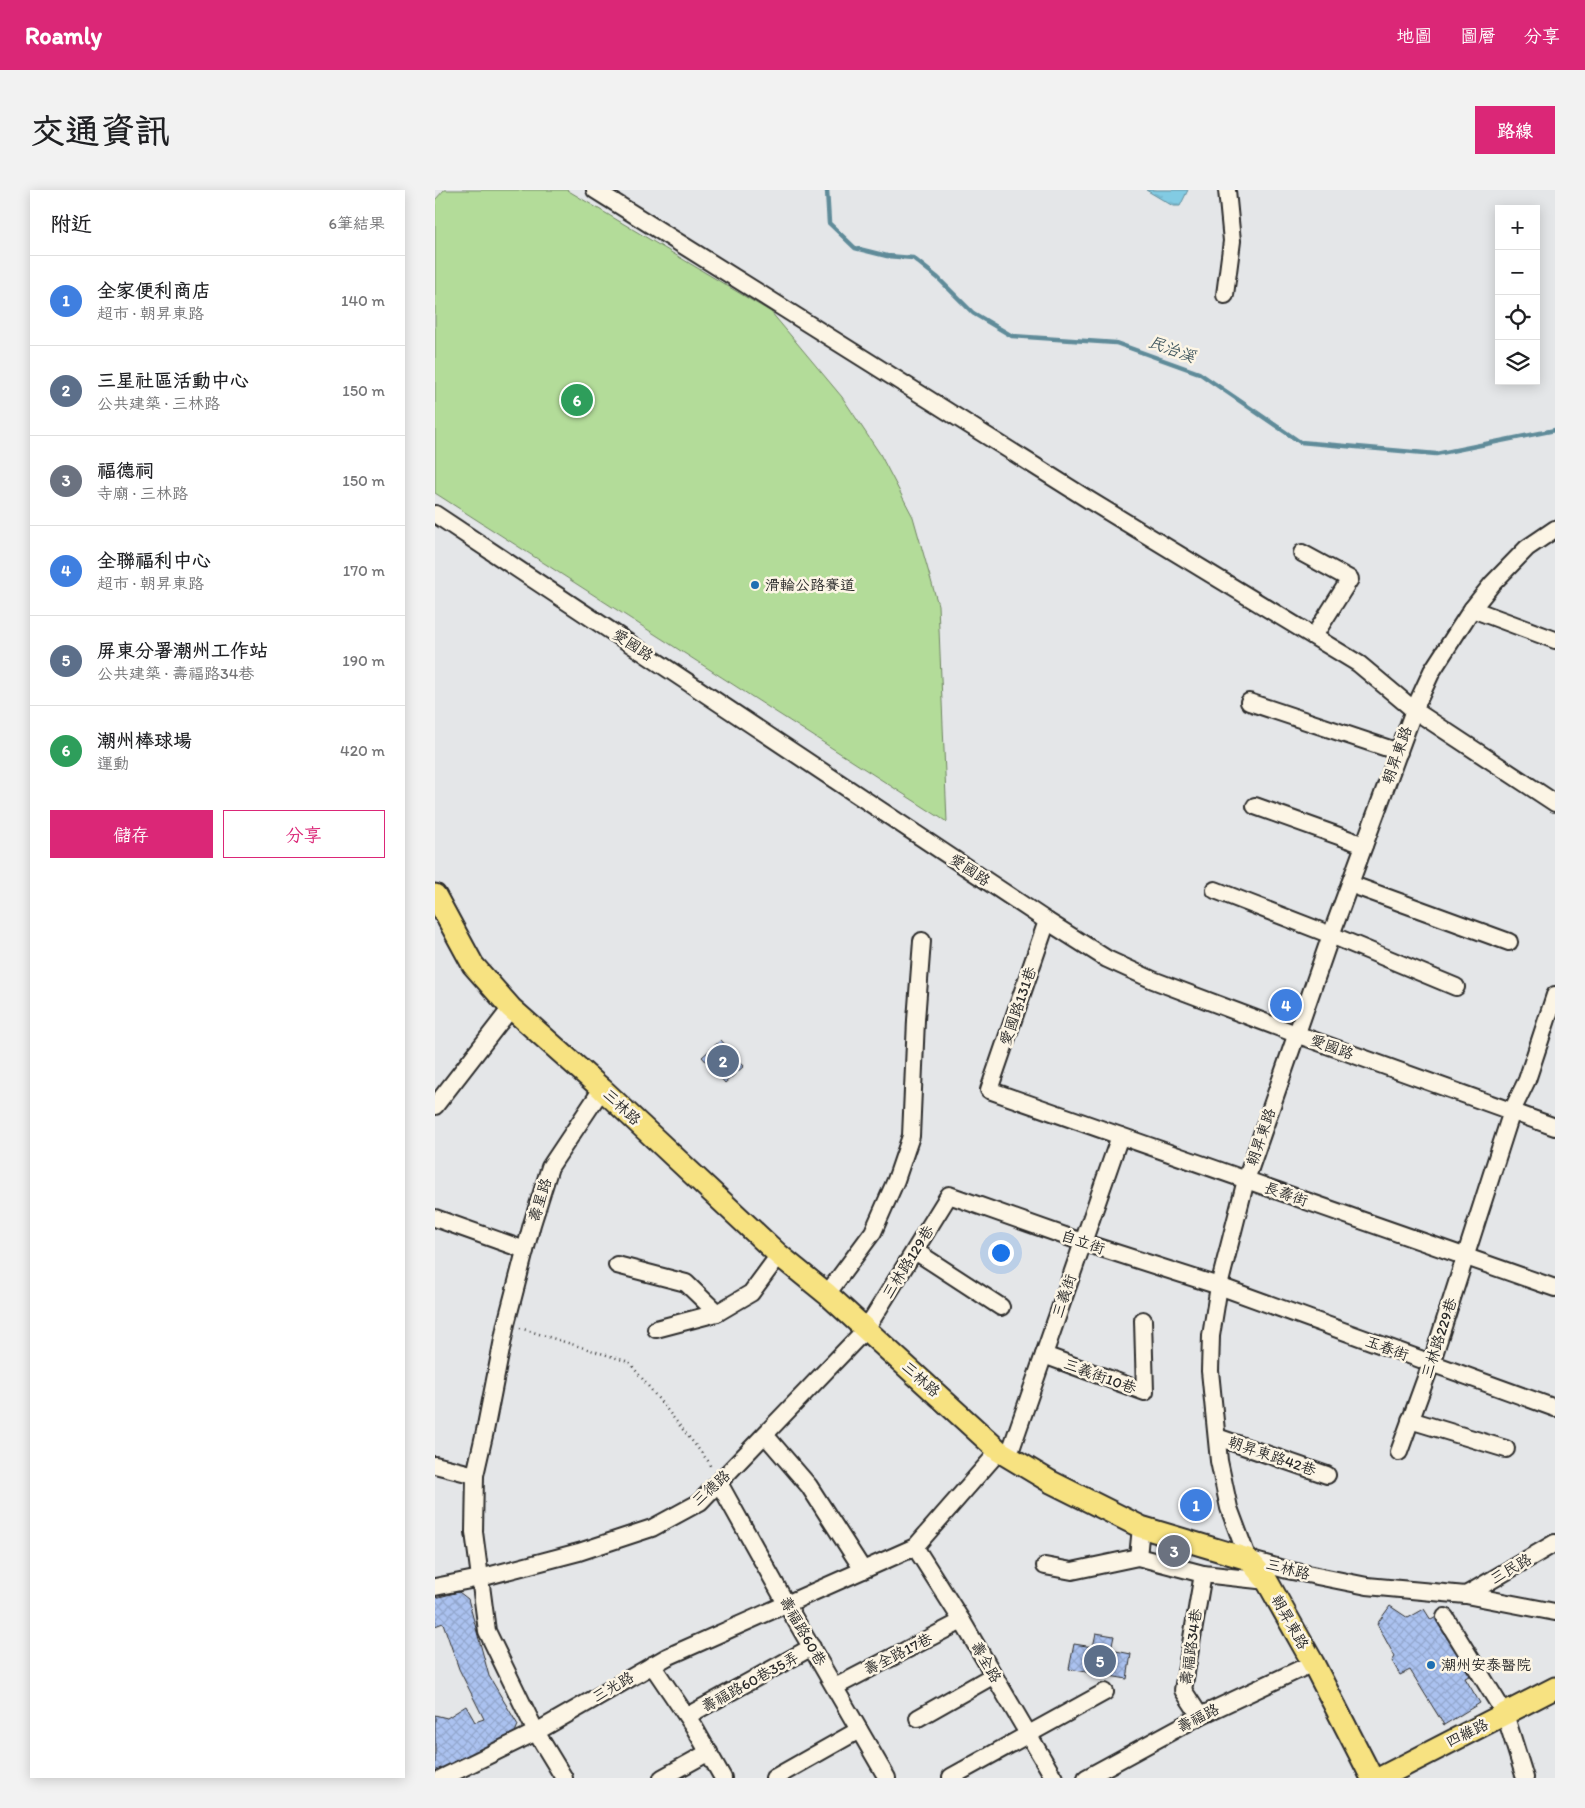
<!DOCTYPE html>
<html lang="zh-TW">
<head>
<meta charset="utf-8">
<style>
  body { margin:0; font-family:Itim,"LXGW WenKai TC",sans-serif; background:#f2f2f2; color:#202124 }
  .controls { position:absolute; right:15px; top:15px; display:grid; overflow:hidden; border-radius:0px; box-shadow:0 2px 12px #0003 }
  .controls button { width:45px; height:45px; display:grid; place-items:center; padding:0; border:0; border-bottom:1px solid #e0e0e0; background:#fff; color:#202124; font:25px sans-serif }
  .you { position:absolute; left:565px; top:1062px; width:18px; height:18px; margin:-12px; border:4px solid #fff; border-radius:50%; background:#1a73e8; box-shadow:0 0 0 8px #1a73e833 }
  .badge { display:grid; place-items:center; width:32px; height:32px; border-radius:50%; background:#db2777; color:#fff; font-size:16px; font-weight:700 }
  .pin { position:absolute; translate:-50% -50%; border:2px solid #fff; box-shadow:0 1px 5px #0006 }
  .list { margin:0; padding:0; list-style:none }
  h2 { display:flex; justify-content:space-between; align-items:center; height:65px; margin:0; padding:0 20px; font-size:21px }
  h2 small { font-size:16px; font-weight:400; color:#757577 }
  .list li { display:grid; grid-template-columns:32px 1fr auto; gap:15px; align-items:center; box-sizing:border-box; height:90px; padding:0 20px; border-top:1px solid #e0e0e0 }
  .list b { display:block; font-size:19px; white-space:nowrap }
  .list p { margin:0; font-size:16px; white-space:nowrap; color:#757577 }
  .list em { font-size:16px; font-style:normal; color:#757577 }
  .actions { display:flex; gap:10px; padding:15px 20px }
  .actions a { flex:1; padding:11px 0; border:1px solid #db2777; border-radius:0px; text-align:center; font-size:18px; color:#db2777 }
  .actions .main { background:#db2777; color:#fff }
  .icon { flex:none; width:28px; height:28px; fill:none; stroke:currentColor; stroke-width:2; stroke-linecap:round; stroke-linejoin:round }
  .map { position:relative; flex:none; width:1120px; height:1588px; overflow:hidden; border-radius:0px }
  header { display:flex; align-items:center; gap:30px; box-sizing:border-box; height:70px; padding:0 25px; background:#db2777; color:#fff }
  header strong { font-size:24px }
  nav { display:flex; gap:28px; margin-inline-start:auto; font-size:18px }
  .intro { display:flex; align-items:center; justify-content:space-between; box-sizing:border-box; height:120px; padding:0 30px }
  h1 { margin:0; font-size:35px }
  .button { padding:12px 22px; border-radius:0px; background:#db2777; color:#fff; font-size:18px; font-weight:700 }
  main { display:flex; gap:30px; padding:0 30px }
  aside { flex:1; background:#fff; border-radius:0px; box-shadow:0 2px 12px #0003 }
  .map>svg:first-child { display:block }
  .grass { fill:#b3dc99; stroke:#6f8462 }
  .water { fill:url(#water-ripples); stroke:#5f8b99 }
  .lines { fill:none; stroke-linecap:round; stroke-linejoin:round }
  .stream { stroke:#5f8b99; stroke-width:4.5 }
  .building { fill:url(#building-cross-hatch); stroke:#2b2b2b }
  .minor-casing { stroke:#2b2b2b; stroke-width:20 }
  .major-casing { stroke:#2b2b2b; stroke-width:25 }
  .path { stroke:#2b2b2b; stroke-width:2.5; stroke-dasharray:1 4; stroke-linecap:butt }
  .minor { stroke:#fcf5e5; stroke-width:16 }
  .major { stroke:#f7e281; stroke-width:21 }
  .poi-dot { fill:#1f6fb2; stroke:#fcf5e5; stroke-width:2 }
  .labels { text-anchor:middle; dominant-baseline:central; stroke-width:5; stroke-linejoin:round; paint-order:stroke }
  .poi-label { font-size:15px; fill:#2b2b2b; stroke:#fcf5e5; text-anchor:start }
  .street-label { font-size:15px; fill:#2b2b2b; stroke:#fcf5e5 }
  .water-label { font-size:16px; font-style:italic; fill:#455b62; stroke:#fcf5e5 }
</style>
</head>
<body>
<header>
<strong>Roamly</strong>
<nav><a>地圖</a><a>圖層</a><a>分享</a></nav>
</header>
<div class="intro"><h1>交通資訊</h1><a class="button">路線</a></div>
<main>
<aside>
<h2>附近<small>6筆結果</small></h2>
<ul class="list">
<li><span class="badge" style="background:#3f7fe0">1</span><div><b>全家便利商店</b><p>超市 · 朝昇東路</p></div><em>140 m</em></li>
<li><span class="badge" style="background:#5c6f8a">2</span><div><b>三星社區活動中心</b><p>公共建築 · 三林路</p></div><em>150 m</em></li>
<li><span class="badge" style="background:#6b7280">3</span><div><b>福德祠</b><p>寺廟 · 三林路</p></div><em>150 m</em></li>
<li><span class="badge" style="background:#3f7fe0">4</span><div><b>全聯福利中心</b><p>超市 · 朝昇東路</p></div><em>170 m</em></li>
<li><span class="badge" style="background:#5c6f8a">5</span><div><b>屏東分署潮州工作站</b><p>公共建築 · 壽福路34巷</p></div><em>190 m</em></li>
<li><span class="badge" style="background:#2e9e5b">6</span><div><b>潮州棒球場</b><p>運動</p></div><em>420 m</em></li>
</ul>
<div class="actions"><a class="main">儲存</a><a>分享</a></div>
</aside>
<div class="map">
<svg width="1120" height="1588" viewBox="0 0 1120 1588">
  <defs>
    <pattern id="water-ripples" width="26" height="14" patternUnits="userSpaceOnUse" patternTransform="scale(1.25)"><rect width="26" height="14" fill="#82cbe3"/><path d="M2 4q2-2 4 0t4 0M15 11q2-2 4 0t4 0" fill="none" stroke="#70aec3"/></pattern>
    <pattern id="building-cross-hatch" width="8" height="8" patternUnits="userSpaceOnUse" patternTransform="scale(1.25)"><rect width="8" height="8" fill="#abc2f0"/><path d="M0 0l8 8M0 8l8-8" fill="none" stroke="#93a7ce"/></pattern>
  </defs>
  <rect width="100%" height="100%" fill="#e4e6e8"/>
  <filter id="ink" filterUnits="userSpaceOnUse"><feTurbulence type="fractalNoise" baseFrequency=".02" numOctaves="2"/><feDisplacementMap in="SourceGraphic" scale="10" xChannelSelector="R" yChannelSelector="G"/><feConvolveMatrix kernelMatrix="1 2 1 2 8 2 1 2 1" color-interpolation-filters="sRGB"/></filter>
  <g filter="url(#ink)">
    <polygon class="grass" points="9,0 132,0 336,122 407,207 445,264 478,327 503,415 512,632 0,303 0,10"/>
    <polygon class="water" points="711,0 753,0 745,16 738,16"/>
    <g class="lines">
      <polyline class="stream" points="392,0 394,33 420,58 452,66 478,68 503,88 538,123 577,146 681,153 764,183 865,252 1001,264 1120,240"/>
    </g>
    <g class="building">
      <polygon points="286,850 309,876 290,893 267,867"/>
      <polygon points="24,1402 33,1409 54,1486 83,1535 79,1545 0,1585 0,1525 12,1528 31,1516 40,1532 49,1529 24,1479 8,1433 0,1436 0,1408"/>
      <polygon points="955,1416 973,1428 989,1419 996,1430 1003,1426 1038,1484 1030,1488 1045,1513 1009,1535 975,1480 965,1485 957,1471 960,1467 942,1434"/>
      <polygon points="661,1443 679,1446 676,1460 696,1464 692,1489 634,1479 639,1454 658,1457"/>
    </g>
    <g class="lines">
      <g class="minor-casing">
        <g id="minor">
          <polyline points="160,0 654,310 924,474 979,520 1120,613"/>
          <polyline points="790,105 797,51 792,0"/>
          <polyline points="0,324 612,731 672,769 718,790 861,844 1120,937"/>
          <polyline points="1120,339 1092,358 1057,394 1037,419 997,481 979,520 896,745 811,990 784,1096 776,1146 775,1181 784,1271 794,1318 813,1369 852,1380 932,1396 1031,1405 1120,1422"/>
          <polyline points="867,363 915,389 879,446"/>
          <polyline points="1037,419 1120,450"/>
          <polyline points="814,512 964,562"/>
          <polyline points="820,616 929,655"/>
          <polyline points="915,694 1074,752"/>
          <polyline points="780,700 896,745 1021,797"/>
          <polyline points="612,731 554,900 1120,1098"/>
          <polyline points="0,916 76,818"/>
          <polyline points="0,1028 90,1060"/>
          <polyline points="480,1061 566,1117"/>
          <polyline points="182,1075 251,1093 282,1123"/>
          <polyline points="392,1104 438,1042 461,990 476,946 481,830 487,751"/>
          <polyline points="221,1139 282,1123 316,1103 344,1065"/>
          <polyline points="609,1165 710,1202 708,1130"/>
          <polyline points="975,1230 1071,1259"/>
          <polyline points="330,1245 374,1296 428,1380"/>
          <polyline points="782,1247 892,1285"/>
          <polyline points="964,1262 996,1174 1077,921 1092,890 1120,805"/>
          <polyline points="574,1265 685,946"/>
          <polyline points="0,1275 40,1285"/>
          <polyline points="284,1293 357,1424 452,1588"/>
          <polyline points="480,1357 527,1431 619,1588"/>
          <polyline points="703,1367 706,1337"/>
          <polyline points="610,1376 637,1381 703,1367 768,1384 832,1391"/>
          <polyline points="0,1397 45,1388 144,1362 217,1338 265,1312 431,1139 514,1005 647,1052 784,1096 1120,1218"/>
          <polyline points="1031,1405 1120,1353"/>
          <polyline points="1010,1427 1070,1524 1090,1588"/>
          <polyline points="217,1475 259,1537 288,1588"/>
          <polyline points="400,1497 527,1431"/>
          <polyline points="252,1526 377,1457"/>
          <polyline points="765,1526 748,1500 768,1384"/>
          <polyline points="483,1528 559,1485"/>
          <polyline points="516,1587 670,1502"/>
          <polyline points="7,1588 101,1542 232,1467 480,1357 564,1261"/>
          <polyline points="129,1588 101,1542 52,1441 39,1342 40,1285 50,1241 71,1134 97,1034 115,977 167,899"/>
          <polyline points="227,1588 274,1562"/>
          <polyline points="339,1588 424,1540"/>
          <polyline points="651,1588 765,1526 878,1473"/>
        </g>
      </g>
      <g class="major-casing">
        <g id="major">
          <polyline points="0,705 38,775 76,818 167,899 344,1065 392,1104 564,1261 616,1292 706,1337 813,1369 832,1391 878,1473 937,1588"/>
          <polyline points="945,1588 1120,1498"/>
        </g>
      </g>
      <polyline class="path" points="85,1138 194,1172 273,1271 276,1278"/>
      <use href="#minor" class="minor"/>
      <use href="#major" class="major"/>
    </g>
  </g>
  <g class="poi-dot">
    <circle cx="320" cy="395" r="5"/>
    <circle cx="996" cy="1475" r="5"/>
  </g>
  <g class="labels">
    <g class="poi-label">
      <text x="330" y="395">滑輪公路賽道</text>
      <text x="1006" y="1475">潮州安泰醫院</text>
    </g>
    <g class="street-label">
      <text transform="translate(198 455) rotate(34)">愛國路</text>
      <text transform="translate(962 565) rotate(-70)">朝昇東路</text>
      <text transform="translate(535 680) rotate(34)">愛國路</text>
      <text transform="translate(583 816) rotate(-71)">愛國路131巷</text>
      <text transform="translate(897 857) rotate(20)">愛國路</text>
      <text transform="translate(187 917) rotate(43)">三林路</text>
      <text transform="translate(826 947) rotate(-71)">朝昇東路</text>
      <text transform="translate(851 1004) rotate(19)">長壽街</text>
      <text transform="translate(105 1010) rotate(-73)">壽星路</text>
      <text transform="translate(648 1052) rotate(19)">自立街</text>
      <text transform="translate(473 1072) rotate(-58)">三林路129巷</text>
      <text transform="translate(629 1106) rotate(-71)">三義街</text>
      <text transform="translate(1004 1148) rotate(-72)">三林路229巷</text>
      <text transform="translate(952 1158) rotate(20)">玉春街</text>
      <text transform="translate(665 1186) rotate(20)">三義街10巷</text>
      <text transform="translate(486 1189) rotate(42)">三林路</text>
      <text transform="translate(837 1266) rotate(19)">朝昇東路42巷</text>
      <text transform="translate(276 1298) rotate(-42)">三德路</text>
      <text transform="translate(853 1379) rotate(14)">三林路</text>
      <text transform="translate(1076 1379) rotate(-30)">三民路</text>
      <text transform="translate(855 1432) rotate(61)">朝昇東路</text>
      <text transform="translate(368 1441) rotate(60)">壽福路60巷</text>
      <text transform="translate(756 1457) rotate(-82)">壽福路34巷</text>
      <text transform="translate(463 1464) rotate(-27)">壽全路17巷</text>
      <text transform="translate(551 1472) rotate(60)">壽全路</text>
      <text transform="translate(315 1492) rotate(-29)">壽福路60巷35弄</text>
      <text transform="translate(178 1497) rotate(-30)">三光路</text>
      <text transform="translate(763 1528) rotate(-27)">壽福路</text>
      <text transform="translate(1032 1543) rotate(-26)">四維路</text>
    </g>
    <g class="water-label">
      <text transform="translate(737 159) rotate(20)">民治溪</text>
    </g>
  </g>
</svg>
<div class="controls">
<button>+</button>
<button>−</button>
<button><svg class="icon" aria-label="locate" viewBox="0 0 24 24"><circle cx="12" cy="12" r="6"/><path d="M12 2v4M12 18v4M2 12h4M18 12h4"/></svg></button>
<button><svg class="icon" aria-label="layers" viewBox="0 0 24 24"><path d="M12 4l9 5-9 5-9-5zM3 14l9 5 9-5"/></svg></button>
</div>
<div class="you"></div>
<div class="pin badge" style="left:761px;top:1315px;background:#3f7fe0">1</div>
<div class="pin badge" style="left:288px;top:871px;background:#5c6f8a">2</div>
<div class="pin badge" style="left:739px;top:1361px;background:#6b7280">3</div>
<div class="pin badge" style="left:851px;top:815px;background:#3f7fe0">4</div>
<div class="pin badge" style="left:665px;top:1471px;background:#5c6f8a">5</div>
<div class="pin badge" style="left:142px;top:210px;background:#2e9e5b">6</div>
</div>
</main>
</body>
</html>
